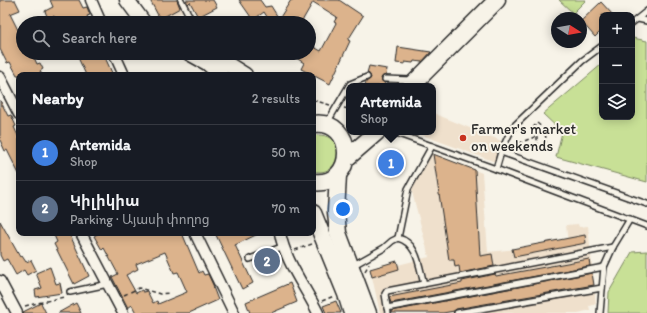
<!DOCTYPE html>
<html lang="en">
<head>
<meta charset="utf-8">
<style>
  body { margin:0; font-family:Itim,"Noto Sans Armenian",sans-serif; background:#20242c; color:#f1f3f6 }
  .controls { position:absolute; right:12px; top:12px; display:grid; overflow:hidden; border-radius:8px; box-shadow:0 2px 10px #0003 }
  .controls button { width:36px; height:36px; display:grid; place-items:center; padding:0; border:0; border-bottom:1px solid #363941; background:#171b24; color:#f1f3f6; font:20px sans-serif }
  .compass { position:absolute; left:551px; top:12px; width:36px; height:36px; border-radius:50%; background:#171b24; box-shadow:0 2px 10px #0003; rotate:101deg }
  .you { position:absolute; left:343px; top:209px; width:14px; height:14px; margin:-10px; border:3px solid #fff; border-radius:50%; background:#1a73e8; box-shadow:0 0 0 6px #1a73e833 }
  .badge { display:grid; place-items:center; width:26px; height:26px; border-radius:50%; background:#c8321e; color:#fff; font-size:13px; font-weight:700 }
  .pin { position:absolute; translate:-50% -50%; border:2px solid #fff; box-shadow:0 1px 4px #0006 }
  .popup { position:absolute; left:346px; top:83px; width:90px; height:52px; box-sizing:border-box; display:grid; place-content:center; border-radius:8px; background:#171b24; filter:drop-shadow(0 1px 3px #0005); font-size:13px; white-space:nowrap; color:#9ea1a6 }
  .popup b { font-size:15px; color:#f1f3f6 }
  .popup::after { content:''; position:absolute; left:50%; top:100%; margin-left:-8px; border:8px solid transparent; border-top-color:#171b24 }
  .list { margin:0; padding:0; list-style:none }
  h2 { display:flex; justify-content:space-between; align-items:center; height:52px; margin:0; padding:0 16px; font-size:17px }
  h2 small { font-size:13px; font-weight:400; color:#9ea1a6 }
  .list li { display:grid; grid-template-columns:26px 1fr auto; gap:12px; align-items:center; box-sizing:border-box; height:56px; padding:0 16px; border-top:1px solid #363941 }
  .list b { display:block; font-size:15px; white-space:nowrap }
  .list p { margin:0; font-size:13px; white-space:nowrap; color:#9ea1a6 }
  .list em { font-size:13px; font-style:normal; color:#9ea1a6 }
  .icon { flex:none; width:22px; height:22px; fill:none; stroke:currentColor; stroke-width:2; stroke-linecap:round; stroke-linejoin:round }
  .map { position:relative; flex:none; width:647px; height:313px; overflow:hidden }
  .search { position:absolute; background:#171b24; box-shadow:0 2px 10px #0003; left:16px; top:16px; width:300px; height:44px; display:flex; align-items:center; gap:10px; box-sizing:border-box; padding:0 14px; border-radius:22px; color:#9ea1a6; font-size:15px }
  .panel { position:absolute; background:#171b24; box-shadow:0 2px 10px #0003; left:16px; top:72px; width:300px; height:164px; border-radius:8px }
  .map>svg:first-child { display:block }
  .built { fill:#efe0cc }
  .green { fill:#c8e096; stroke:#7a8660 }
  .building { fill:#dcb38c; stroke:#2b2b2b; fill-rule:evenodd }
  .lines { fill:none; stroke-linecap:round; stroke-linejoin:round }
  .lane-casing { stroke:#2b2b2b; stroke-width:8 }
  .street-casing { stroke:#2b2b2b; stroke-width:13 }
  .secondary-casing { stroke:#2b2b2b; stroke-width:17 }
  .primary-casing { stroke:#2b2b2b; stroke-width:19 }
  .path { stroke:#2b2b2b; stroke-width:1.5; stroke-dasharray:4 3; stroke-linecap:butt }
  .lane { stroke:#f7f3e8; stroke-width:5 }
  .street { stroke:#f7f3e8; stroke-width:10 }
  .secondary { stroke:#f7f3e8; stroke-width:14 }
  .primary { stroke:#f7f3e8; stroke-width:16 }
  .poi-dot { fill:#c8321e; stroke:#f7f3e8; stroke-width:1.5 }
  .labels { text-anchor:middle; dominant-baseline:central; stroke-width:4; stroke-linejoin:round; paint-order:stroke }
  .poi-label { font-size:15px; fill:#2b2b2b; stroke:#f7f3e8; text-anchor:start }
</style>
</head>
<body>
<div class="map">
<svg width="647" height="313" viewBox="0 0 647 313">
  <rect width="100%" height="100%" fill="#f7f3e8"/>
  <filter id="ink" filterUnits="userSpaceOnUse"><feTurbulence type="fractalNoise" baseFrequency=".025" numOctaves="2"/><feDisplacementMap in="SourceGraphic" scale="8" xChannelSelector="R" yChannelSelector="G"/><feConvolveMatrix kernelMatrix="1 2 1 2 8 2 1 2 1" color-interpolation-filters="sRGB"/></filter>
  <g filter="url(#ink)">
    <g class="built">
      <polygon points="149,0 204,0 161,23"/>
      <polygon points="433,113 509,144 501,164 414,132 433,132"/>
      <polygon points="432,153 482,173 488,252 568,244 566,225 578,224 579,227 588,226 596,304 589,306 590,310 578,313 380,313 372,277 398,265 429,257 411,188"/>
    </g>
    <g class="green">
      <polygon points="559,0 586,0 573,13"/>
      <polygon points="633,38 647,41 647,182 556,157 562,132 543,114 602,64 602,117 632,117"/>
      <path d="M 317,135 C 349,134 341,179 313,171 L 313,136 Z"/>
      <polygon points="647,251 647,313 608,313 609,292 632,252"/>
    </g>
    <g class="building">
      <polygon points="0,0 15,0 20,10 10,14 18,30 23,27 23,53 32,53 37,64 40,63 43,69 40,71 42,75 17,75 10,62 7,63 0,49"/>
      <polygon points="50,0 79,0 83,8 87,7 90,15 87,16 90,23 60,23 58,20 56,21 54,16 48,19 45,11 53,7"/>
      <polygon points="150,0 177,0 180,8 160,19"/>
      <polygon points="186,0 213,0 217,7 198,17 190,2 188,4"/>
      <polygon points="239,0 260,0 265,7 271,6 279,19 291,0 339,0 363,16 348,40 350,41 330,84 301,69 304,63 289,53 309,53 312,46 321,51 336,23 334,22 337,17 313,2 301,23 271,23 264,12 253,20"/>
      <polygon points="601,2 613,15 602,15 602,30 595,37 581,21"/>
      <polygon points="398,47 431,52 422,62 414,61 413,63 405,62 405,64 396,63"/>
      <polygon points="76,53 103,53 113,75 86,75"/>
      <polygon points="369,66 387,69 386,75 383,76 381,78 382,81 385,83 384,86 365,86 366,82 371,78 370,75 367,73"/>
      <polygon points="0,100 8,116 11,115 16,126 14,127 19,138 19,174 7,150 5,151 0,140"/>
      <polygon points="433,154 475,170 480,256 492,254 494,266 460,273 459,266 455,267 454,260 449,260"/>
      <polygon points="0,221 20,257 22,256 26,262 31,260 36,270 27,275 24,270 16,275 7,259 3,261 0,255"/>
      <polygon points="53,233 69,233 89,276 74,284 54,244 57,242"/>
      <path d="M 99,233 L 182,233 L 199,273 L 202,271 L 204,275 L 208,274 L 214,287 L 213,287 L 218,300 L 189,313 L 136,313 L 132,305 L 128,308 L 112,277 L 118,274 L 104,248 L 102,250 L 94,236 ZM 165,252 L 174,273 L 178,272 L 187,292 L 158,304 L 157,301 L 153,303 L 147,291 L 143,292 L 142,290 L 136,293 L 126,275 L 138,269 L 136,264 Z"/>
      <polygon points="215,233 260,233 235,245 253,283 242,289"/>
      <polygon points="585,235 586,243 514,257 512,249"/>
      <polygon points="589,259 590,266 391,303 389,297 462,283 462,281 495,274 496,276"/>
      <polygon points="397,261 399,269 372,277 370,269"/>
      <polygon points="50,267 56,284 60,283 62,293 36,297 35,290 42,288 36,273"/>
      <polygon points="592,273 594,285 456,309 454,311 443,313 392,313 392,311"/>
      <polygon points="290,283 297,302 271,313 250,313 246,302"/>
      <polygon points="336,301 341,313 326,313 323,306"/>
      <polygon points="41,303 46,313 23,313 23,312"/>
      <polygon points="76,303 81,313 58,313"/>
    </g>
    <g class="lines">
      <g class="lane-casing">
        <g id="lane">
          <polyline points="181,0 193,23"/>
          <polyline points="638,19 647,21"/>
          <polyline points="632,23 647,11"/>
          <polyline points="385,79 411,80"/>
          <polyline points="327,123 350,84 367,77"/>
          <polyline points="393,132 496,169 647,226"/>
          <polyline points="501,152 647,204"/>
          <polyline points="496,169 501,152 512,128 582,61 602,46"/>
          <polyline points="398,238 408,189 432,146"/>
          <polyline points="250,259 284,246"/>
          <path d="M 352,266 L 384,248 L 392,241 L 398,238 C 418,243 419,267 424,284"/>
          <polyline points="70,292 108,284"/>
          <polyline points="387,308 604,267"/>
          <polyline points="388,313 385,294 387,291 613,247"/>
          <polyline points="457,313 602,288"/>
          <polyline points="600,313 604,267 613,247 630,219"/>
        </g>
      </g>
      <g class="street-casing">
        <g id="street">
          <polyline points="91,0 101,23"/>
          <polyline points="114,53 124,75"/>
          <polyline points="0,77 19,114"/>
          <polyline points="81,233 123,313"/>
          <polyline points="195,233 234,313"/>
          <path d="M 280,233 C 285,261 306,288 318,313"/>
          <polyline points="0,281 17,313"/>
        </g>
      </g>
      <g class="secondary-casing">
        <g id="secondary">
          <polyline points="127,0 144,23"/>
          <polyline points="189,53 207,63 221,75"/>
          <polyline points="210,53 245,75"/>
        </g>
      </g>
      <g class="primary-casing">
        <g id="primary">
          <polyline points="411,86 497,0"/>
          <path d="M 313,124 C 357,118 357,188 313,182"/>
          <polyline points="347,158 377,132"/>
          <polyline points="338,175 336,212 338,233 368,313"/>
          <polyline points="313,213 346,294 352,313"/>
        </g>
      </g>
      <g class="path">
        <polyline points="313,100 330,105"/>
        <polyline points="344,108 349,109"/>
        <path d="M 537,123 C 546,130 547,137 545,148 L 537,146 L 537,136 L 532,129 Z"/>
        <polyline points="512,146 537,136"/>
        <polyline points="295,250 312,244"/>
        <polyline points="365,271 369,264"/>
        <polyline points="124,295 139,288 160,294 169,293"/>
        <polyline points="322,301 334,296"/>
        <polyline points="25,306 64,297"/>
      </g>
      <use href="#lane" class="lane"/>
      <use href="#street" class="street"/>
      <use href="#secondary" class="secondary"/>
      <use href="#primary" class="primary"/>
    </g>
  </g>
  <circle class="poi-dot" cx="463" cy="138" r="4"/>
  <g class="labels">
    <g class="poi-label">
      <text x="471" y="129">Farmer's market<tspan x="471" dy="17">on weekends</tspan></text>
    </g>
  </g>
</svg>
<div class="controls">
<button>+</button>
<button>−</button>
<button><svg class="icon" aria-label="layers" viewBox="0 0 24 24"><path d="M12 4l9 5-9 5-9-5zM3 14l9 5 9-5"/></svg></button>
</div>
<svg class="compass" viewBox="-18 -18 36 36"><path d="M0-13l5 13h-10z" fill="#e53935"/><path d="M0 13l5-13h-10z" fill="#9ea1a6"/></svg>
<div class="you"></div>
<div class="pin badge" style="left:391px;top:163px;background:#3f7fe0">1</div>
<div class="popup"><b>Artemida</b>Shop</div>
<div class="pin badge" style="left:267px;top:261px;background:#5c6f8a">2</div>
<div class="search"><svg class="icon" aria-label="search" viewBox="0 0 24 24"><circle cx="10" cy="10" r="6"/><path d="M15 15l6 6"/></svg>Search here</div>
<section class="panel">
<h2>Nearby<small>2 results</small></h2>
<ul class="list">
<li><span class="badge" style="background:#3f7fe0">1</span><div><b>Artemida</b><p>Shop</p></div><em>50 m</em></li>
<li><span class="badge" style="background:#5c6f8a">2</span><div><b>Կիլիկիա</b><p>Parking · Այասի փողոց</p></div><em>70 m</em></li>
</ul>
</section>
</div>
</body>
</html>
